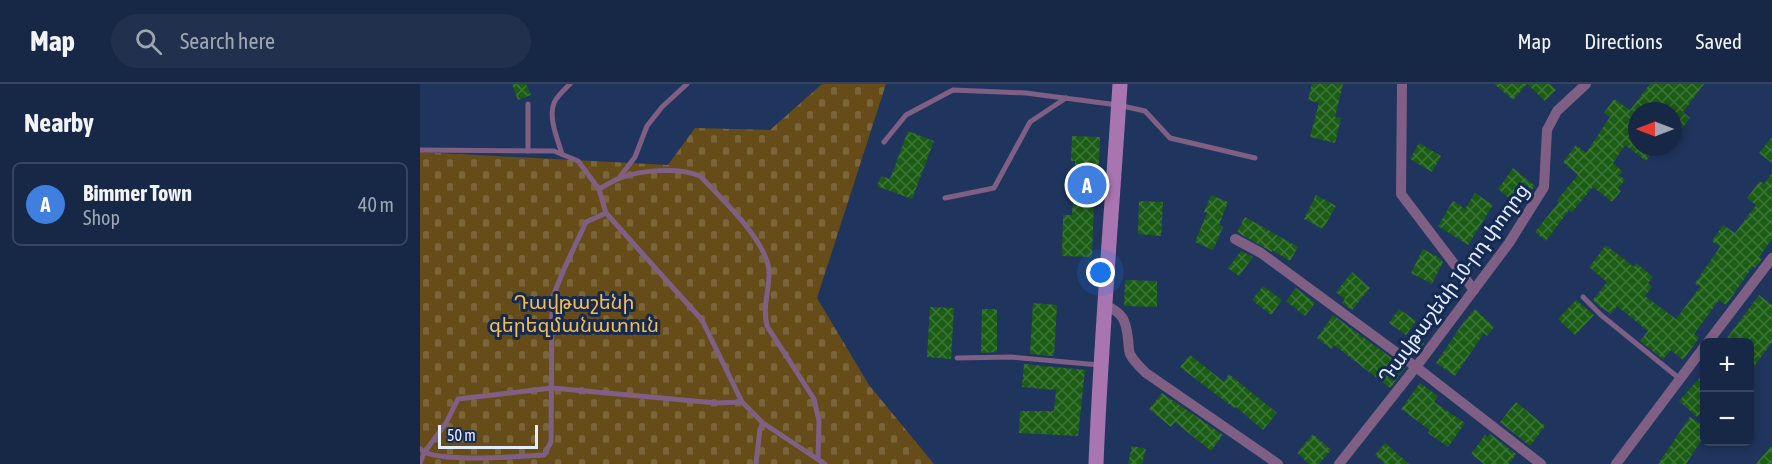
<!DOCTYPE html>
<html lang="en">
<head>
<meta charset="utf-8">
<style>
  body { margin:0; font-family:"Asap Condensed","Noto Sans Armenian",sans-serif; background:#20304d; color:#f1f3f6 }
  .controls { position:absolute; right:18px; bottom:18px; display:grid; overflow:hidden; border-radius:9px; box-shadow:0 3px 9px #0003 }
  .controls button { width:54px; height:54px; display:grid; place-items:center; padding:0; border:0; border-bottom:2px solid #36445f; background:#172846; color:#f1f3f6; font:30px sans-serif }
  .compass { position:absolute; left:1208px; top:18px; width:54px; height:54px; border-radius:50%; background:#172846; box-shadow:0 3px 9px #0003; rotate:270deg }
  .scale { position:absolute; left:18px; bottom:15px; width:100px; box-sizing:border-box; padding-left:6px; border:3px solid #e4edfd; border-top:0; font-size:16px; line-height:21px; white-space:nowrap; color:#e4edfd; -webkit-text-stroke:4px #152a52; paint-order:stroke }
  .you { position:absolute; left:681px; top:189px; width:21px; height:21px; margin:-15px; border:4px solid #fff; border-radius:50%; background:#1a73e8; box-shadow:0 0 0 9px #1a73e833 }
  .badge { display:grid; place-items:center; width:39px; height:39px; border-radius:50%; background:#e5ad36; color:#fff; font-size:20px; font-weight:700 }
  .pin { position:absolute; translate:-50% -50%; border:3px solid #fff; box-shadow:0 2px 6px #0006 }
  .list { margin:0; padding:0; list-style:none }
  h2 { display:flex; justify-content:space-between; align-items:center; height:78px; margin:0; padding:0 24px; font-size:26px }
  h2 small { font-size:20px; font-weight:400; color:#9ea6b3 }
  .list li { display:grid; grid-template-columns:39px 1fr auto; gap:18px; align-items:center; box-sizing:border-box; height:84px; margin:0 12px 12px; padding:0 12px; border:2px solid #36445f; border-radius:9px }
  .list b { display:block; font-size:22px; white-space:nowrap }
  .list p { margin:0; font-size:20px; white-space:nowrap; color:#9ea6b3 }
  .list em { font-size:20px; font-style:normal; color:#9ea6b3 }
  .icon { flex:none; width:33px; height:33px; fill:none; stroke:currentColor; stroke-width:2; stroke-linecap:round; stroke-linejoin:round }
  .map { position:relative; flex:none; width:1352px; height:380px; overflow:hidden }
  header { display:flex; align-items:center; gap:36px; box-sizing:border-box; height:84px; padding:0 30px; background:#172846; border-bottom:2px solid #36445f }
  header strong { font-size:28px }
  nav { display:flex; gap:33px; margin-inline-start:auto; font-size:21px }
  .search { width:420px; height:54px; background:#20304d; display:flex; align-items:center; gap:15px; box-sizing:border-box; padding:0 21px; border-radius:33px; color:#9ea6b3; font-size:22px }
  main { display:flex }
  aside { flex:1; background:#172846 }
  .map>svg:first-child { display:block }
  .cemetery { fill:url(#cemetery-stones) }
  .building { fill:url(#building-cross-hatch) }
  .lines { fill:none; stroke-linecap:round; stroke-linejoin:round }
  .lane { stroke:#805f85; stroke-width:5 }
  .street { stroke:#805f85; stroke-width:10 }
  .secondary { stroke:#a975b1; stroke-width:15 }
  .labels { text-anchor:middle; dominant-baseline:central; stroke-width:6; stroke-linejoin:round; paint-order:stroke }
  .street-label { font-size:20px; fill:#e4edfd; stroke:#152a52 }
  .park-label { font-size:20px; fill:#f8bd46; stroke:#152a52 }
</style>
</head>
<body>
<header>
<strong>Map</strong>
<div class="search"><svg class="icon" aria-label="search" viewBox="0 0 24 24"><circle cx="10" cy="10" r="6"/><path d="M15 15l6 6"/></svg>Search here</div>
<nav><a>Map</a><a>Directions</a><a>Saved</a></nav>
</header>
<main>
<aside>
<h2>Nearby<small></small></h2>
<ul class="list">
<li><span class="badge" style="background:#3f7fe0">A</span><div><b>Bimmer Town</b><p>Shop</p></div><em>40 m</em></li>
</ul>
</aside>
<div class="map">
<svg width="1352" height="380" viewBox="0 0 1352 380">
  <defs>
    <pattern id="cemetery-stones" width="16" height="16" patternUnits="userSpaceOnUse" patternTransform="scale(1.5)"><rect width="16" height="16" fill="#654c19"/><path d="M2 7V4a2 2 0 0 1 4 0v3zM10 15v-3a2 2 0 0 1 4 0v3z" fill="#7b663b"/></pattern>
    <pattern id="building-cross-hatch" width="8" height="8" patternUnits="userSpaceOnUse" patternTransform="scale(1.5)"><rect width="8" height="8" fill="#1c5d15"/><path d="M0 0l8 8M0 8l8-8" fill="none" stroke="#3d7538"/></pattern>
  </defs>
  <rect width="100%" height="100%" fill="#1f355d"/>
  <polygon class="cemetery" points="402,0 466,0 397,214 449,301 514,380 0,380 0,68 248,81 275,44 350,46"/>
  <g class="building">
    <polygon points="92,0 106,0 111,11 98,16"/>
    <polygon points="892,0 923,0 915,33 921,34 915,59 890,53 899,19 888,16"/>
    <polygon points="1074,0 1107,0 1093,16"/>
    <polygon points="1107,0 1130,0 1136,6 1125,17"/>
    <polygon points="1230,0 1284,0 1263,28 1270,34 1253,56 1253,27 1217,27 1217,63 1236,63 1226,77 1205,61 1193,79 1202,87 1199,91 1205,96 1198,104 1201,107 1192,118 1173,103 1152,128 1149,126 1126,157 1115,148 1139,118 1137,116 1158,91 1143,78 1156,61 1166,69 1190,33 1184,29 1194,15 1210,26"/>
    <polygon points="488,47 514,57 492,115 457,102 461,92 470,95"/>
    <polygon points="652,52 680,53 677,115 674,115 672,173 642,172 643,131 652,131 655,77 651,77"/>
    <polygon points="1352,53 1352,79 1339,69"/>
    <polygon points="999,59 1021,72 1012,88 990,75"/>
    <polygon points="1093,84 1115,102 1099,122 1078,105"/>
    <polygon points="1352,89 1352,155 1339,173 1342,175 1335,184 1333,182 1306,221 1299,216 1274,250 1279,254 1263,276 1251,266 1243,275 1220,257 1228,247 1197,222 1191,230 1181,223 1181,224 1173,216 1187,198 1169,183 1186,161 1214,183 1216,179 1233,193 1228,199 1232,203 1225,212 1256,235 1280,203 1275,199 1300,163 1292,157 1303,141 1315,149 1336,121 1327,114 1340,97 1344,100"/>
    <polygon points="1055,109 1073,121 1048,161 1018,142 1033,117 1045,125"/>
    <polygon points="791,111 808,118 799,141 803,143 793,166 775,158 787,129 784,128"/>
    <polygon points="896,111 916,122 903,145 884,135"/>
    <polygon points="719,117 743,118 741,152 718,150"/>
    <polygon points="825,133 878,163 870,177 852,166 852,168 817,148"/>
    <polygon points="1003,165 1021,175 1023,178 1012,200 991,189"/>
    <polygon points="821,167 833,173 819,192 808,184"/>
    <polygon points="932,188 950,204 932,226 922,219 925,215 916,208"/>
    <polygon points="705,196 737,197 737,223 704,222"/>
    <polygon points="843,202 862,216 851,231 832,216"/>
    <polygon points="876,204 895,219 885,232 866,217"/>
    <polygon points="1339,211 1352,221 1352,258 1329,289 1329,258 1304,258"/>
    <polygon points="1156,216 1174,231 1155,251 1138,235"/>
    <polygon points="613,219 637,221 634,272 610,270"/>
    <polygon points="510,223 534,224 531,275 507,273"/>
    <polygon points="562,225 577,225 577,268 561,269"/>
    <polygon points="979,225 996,237 986,251 969,239"/>
    <polygon points="1055,225 1074,243 1067,252 1064,249 1035,292 1016,279 1043,239"/>
    <polygon points="913,231 985,284 970,304 914,261 911,265 897,254"/>
    <polygon points="993,250 1004,260 994,272 982,263"/>
    <polygon points="770,271 804,298 809,290 857,329 843,346 816,323 814,324 760,283"/>
    <polygon points="604,280 665,286 658,352 599,349 600,327 634,327 636,306 602,303"/>
    <polygon points="1284,289 1284,325 1277,333 1259,317"/>
    <polygon points="1000,299 1018,312 1014,318 1045,339 1028,363 1008,349 1010,346 981,325"/>
    <polygon points="742,309 803,351 791,367 755,338 751,343 729,325"/>
    <polygon points="1096,318 1125,342 1110,362 1080,338"/>
    <polygon points="1270,333 1284,342 1284,352 1266,380 1238,380"/>
    <polygon points="893,350 911,366 899,380 889,380 877,369"/>
    <polygon points="1070,350 1096,370 1089,380 1064,380 1051,370 1065,351 1068,353"/>
    <polygon points="965,359 989,380 965,380 955,371"/>
    <polygon points="1352,361 1352,380 1336,380"/>
    <polygon points="712,362 726,365 722,380 708,380"/>
  </g>
  <g class="lines">
    <g class="lane">
      <polyline points="108,20 108,67"/>
      <polyline points="464,58 486,31 533,6 606,9 698,21 725,27 750,54 835,74"/>
      <polyline points="0,66 134,67 158,77 179,105 186,129 282,236 322,318 343,339 405,380"/>
      <path d="M 142,70 C 138,56 128,34 134,19 C 137,12 145,5 150,0"/>
      <polyline points="199,94 215,73 227,42 242,23 267,0"/>
      <path d="M 179,105 C 186,101 193,97 200,94 C 221,86 259,83 280,92 C 300,113 346,156 349,186 C 350,206 342,220 347,242 L 394,315 L 399,337 L 398,375"/>
      <polyline points="525,114 574,104 610,38 646,14"/>
      <polyline points="1163,213 1181,231 1260,295"/>
      <polyline points="537,274 591,273 679,281"/>
      <path d="M 0,365 C 13,380 101,372 124,371 L 131,358 L 132,215 L 144,185 L 166,138 L 186,129"/>
      <polyline points="0,379 4,369 26,339 38,315 132,304 296,319 322,318"/>
      <polyline points="336,380 340,345 343,339"/>
    </g>
    <g class="street">
      <polyline points="982,0 981,110 1054,206"/>
      <polyline points="815,155 841,169 996,283 1121,380"/>
      <path d="M 685,221 C 703,229 706,236 708,255 C 709,260 708,265 710,270 C 714,278 720,283 726,289 L 858,380"/>
      <polyline points="1288,258 1352,174"/>
      <polyline points="919,380 996,283 1089,159 1124,103 1127,46 1137,27 1166,0"/>
      <polyline points="1196,380 1284,263"/>
    </g>
    <path class="secondary" d="M 676,380 C 681,253 692,127 700,0"/>
  </g>
  <g class="labels">
    <g class="street-label">
      <text transform="translate(1033 199) rotate(-54)">Դավթաշենի 10-րդ փողոց</text>
    </g>
    <g class="park-label">
      <text x="154" y="217">Դավթաշենի<tspan x="154" dy="23">գերեզմանատուն</tspan></text>
    </g>
  </g>
</svg>
<div class="controls">
<button>+</button>
<button>−</button>
</div>
<svg class="compass" viewBox="-18 -18 36 36"><path d="M0-13l5 13h-10z" fill="#e53935"/><path d="M0 13l5-13h-10z" fill="#9ea6b3"/></svg>
<div class="scale">50 m</div>
<div class="you"></div>
<div class="pin badge" style="left:667px;top:101px;background:#3f7fe0">A</div>
</div>
</main>
</body>
</html>
